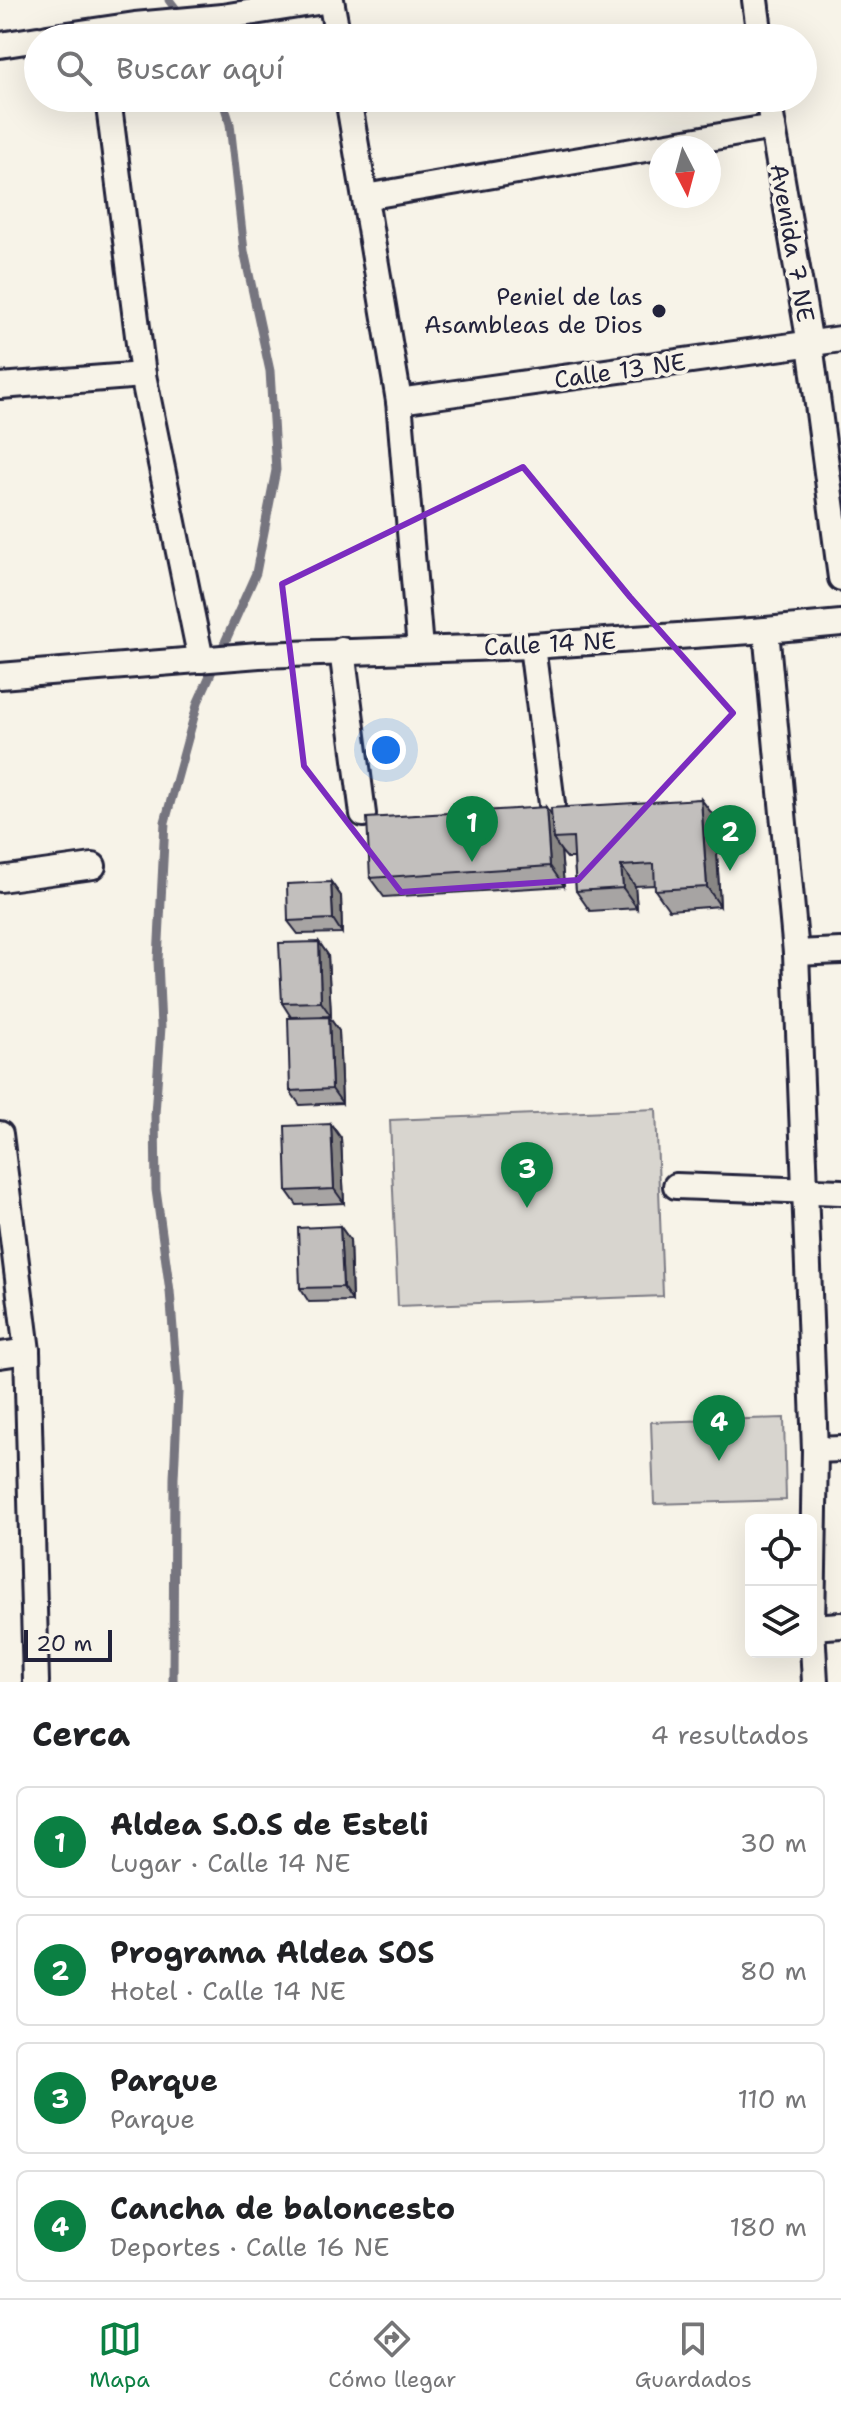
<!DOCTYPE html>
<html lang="es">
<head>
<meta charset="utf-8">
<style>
  body { margin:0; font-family:"Shantell Sans",sans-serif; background:#f6f6f6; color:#202124 }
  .controls { position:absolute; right:24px; bottom:24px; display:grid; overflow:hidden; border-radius:12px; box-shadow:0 8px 32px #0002 }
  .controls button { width:72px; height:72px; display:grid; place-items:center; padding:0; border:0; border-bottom:2px solid #e0e0e0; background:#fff; color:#202124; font:40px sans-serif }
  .compass { position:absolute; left:649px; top:136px; width:72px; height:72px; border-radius:50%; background:#fff; box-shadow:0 8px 32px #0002; rotate:174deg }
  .scale { position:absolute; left:24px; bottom:20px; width:88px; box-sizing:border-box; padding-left:8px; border:4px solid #22223b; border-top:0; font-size:22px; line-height:28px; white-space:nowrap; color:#22223b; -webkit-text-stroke:6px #f7f3e8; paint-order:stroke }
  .you { position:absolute; left:386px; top:750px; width:28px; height:28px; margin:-20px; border:6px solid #fff; border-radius:50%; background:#1a73e8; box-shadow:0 0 0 12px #1a73e833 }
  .badge { display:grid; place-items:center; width:52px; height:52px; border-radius:50%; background:#0b8043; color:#fff; font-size:26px; font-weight:700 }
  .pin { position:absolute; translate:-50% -66px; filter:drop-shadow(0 2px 4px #0008) }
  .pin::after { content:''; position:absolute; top:42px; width:28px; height:24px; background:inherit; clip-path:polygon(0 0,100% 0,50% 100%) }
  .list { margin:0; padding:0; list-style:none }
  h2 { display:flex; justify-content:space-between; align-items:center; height:104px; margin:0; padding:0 32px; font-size:34px }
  h2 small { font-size:26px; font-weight:400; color:#757577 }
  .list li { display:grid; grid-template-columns:52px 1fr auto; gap:24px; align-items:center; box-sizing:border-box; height:112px; margin:0 16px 16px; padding:0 16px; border:2px solid #e0e0e0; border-radius:12px }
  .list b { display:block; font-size:30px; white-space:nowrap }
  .list p { margin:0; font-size:26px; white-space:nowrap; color:#757577 }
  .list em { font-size:26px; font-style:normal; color:#757577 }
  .icon { flex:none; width:44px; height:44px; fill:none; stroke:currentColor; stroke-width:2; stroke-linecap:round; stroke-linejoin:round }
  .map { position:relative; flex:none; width:841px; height:1682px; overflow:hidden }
  .search { position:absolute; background:#fff; box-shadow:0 8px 32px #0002; left:24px; right:24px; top:24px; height:88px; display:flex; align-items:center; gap:20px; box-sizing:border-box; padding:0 28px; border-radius:44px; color:#757577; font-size:30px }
  .sheet { height:616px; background:#fff }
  nav { display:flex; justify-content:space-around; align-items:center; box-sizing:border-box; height:112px; border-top:2px solid #e0e0e0; background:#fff; font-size:22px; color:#757577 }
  nav a { display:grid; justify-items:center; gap:4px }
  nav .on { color:#0b8043 }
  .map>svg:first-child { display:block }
  .green { fill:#d8d5cf; stroke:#7d7c85; stroke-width:2 }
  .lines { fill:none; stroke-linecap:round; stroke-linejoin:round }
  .stream { stroke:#76747f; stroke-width:9 }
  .street-casing { stroke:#22223b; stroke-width:30 }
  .street { stroke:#f7f3e8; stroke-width:24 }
  .wall { fill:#a7a4a3; stroke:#22223b; stroke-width:2 }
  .shaded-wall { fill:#888684; stroke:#22223b; stroke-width:2 }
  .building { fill:#c2bfbd; stroke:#22223b; stroke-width:2 }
  .marked { fill:none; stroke:#7b2cbf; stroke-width:6; stroke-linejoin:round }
  .poi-dot { fill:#22223b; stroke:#f7f3e8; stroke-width:3 }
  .labels { text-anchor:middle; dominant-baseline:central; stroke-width:8; stroke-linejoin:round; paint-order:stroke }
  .street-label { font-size:24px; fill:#22223b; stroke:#f7f3e8 }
  .poi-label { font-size:24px; fill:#22223b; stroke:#f7f3e8; text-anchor:end }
</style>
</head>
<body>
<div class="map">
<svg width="841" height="1682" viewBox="0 0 841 1682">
  <rect width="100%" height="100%" fill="#f7f3e8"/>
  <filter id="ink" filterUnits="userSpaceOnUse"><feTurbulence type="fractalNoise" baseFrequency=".0125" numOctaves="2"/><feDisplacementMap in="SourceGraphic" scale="16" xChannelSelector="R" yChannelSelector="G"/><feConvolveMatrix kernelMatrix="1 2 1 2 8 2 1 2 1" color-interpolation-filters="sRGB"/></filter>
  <g filter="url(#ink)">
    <g class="green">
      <polygon points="656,1109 663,1296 398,1306 390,1120"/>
      <polygon points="784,1418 786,1500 654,1504 651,1422"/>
    </g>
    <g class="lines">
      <g class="stream">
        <polyline points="169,0 198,38"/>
        <polyline points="173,1682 174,1478 178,1392 170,1291 156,1190 155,1114 161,1027 158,960 165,822 198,702 256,573 276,470 270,371 244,251 230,124 222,98"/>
      </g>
      <g class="street-casing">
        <g id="street">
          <polyline points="331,0 338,38"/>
          <polyline points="755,0 760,38"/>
          <polyline points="47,38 135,25 222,17 330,0"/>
          <polyline points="0,45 38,39"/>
          <polyline points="108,98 143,375 201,660"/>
          <polyline points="348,98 399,401 420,649"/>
          <polyline points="768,98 810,344 841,578"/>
          <polyline points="365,197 773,127"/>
          <polyline points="0,386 143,375"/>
          <polyline points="399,401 841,339"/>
          <polyline points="766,630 796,953 815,1450 812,1627 815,1682"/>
          <polyline points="532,646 552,804"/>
          <polyline points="342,650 363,814"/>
          <polyline points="0,676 259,655 532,646 766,630 841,623"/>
          <polyline points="0,879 93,866"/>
          <polyline points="796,953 841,951"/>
          <polyline points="0,1134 27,1351 36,1682"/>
          <polyline points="676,1186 841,1192"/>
          <polyline points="0,1355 27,1351"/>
          <polyline points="815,1450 841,1449"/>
          <polyline points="812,1627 841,1625"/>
        </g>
      </g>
      <use href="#street" class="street"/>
    </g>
    <g class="wall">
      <polygon points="701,799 715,818 720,906 669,910 655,890 655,885 635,886 637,908 590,911 576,891 574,858 567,858 561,851 564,886 384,897 370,878 551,814"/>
      <polygon points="331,882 341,896 342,933 298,934 288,921"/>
      <polygon points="319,942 328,955 331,1016 291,1017 282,1003"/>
      <polygon points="329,1017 339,1031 342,1103 300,1105 290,1091"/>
      <polygon points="341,1138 344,1203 297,1205 287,1191"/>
      <polygon points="340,1226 350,1240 352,1301 309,1302 300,1288"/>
    </g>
    <g class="shaded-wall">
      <polygon points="701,799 715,818 720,906 707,887"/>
      <polygon points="546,807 560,826 553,839 561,851 564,886 550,866"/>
      <polygon points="621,866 635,886 637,908 623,888"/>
      <polygon points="331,882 341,896 342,933 333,919"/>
      <polygon points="319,942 328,955 331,1016 321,1002"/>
      <polygon points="329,1017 339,1031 342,1103 332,1089"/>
      <polygon points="331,1124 341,1138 344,1203 334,1189"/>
      <polygon points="340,1226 350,1240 352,1301 343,1287"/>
    </g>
    <g class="building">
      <polygon points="701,799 707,887 655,890 654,864 621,866 623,888 576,891 573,838 553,839 551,808"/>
      <polygon points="546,807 550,866 370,878 367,818"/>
      <polygon points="331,882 333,919 288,921 287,884"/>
      <polygon points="319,942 321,1002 282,1003 279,943"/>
      <polygon points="329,1017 332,1089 290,1091 288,1018"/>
      <polygon points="331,1124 334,1189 287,1191 285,1126"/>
      <polygon points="340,1226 343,1287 300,1288 298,1228"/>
    </g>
  </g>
  <path class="marked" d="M 523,467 L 630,597 L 733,713 L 578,880 L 401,892 L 304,766 L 282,584 Z"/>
  <circle class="poi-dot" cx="659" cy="311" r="8"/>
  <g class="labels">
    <g class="street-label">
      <text transform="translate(792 243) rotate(80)">Avenida 7 NE</text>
      <text transform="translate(620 371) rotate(-8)">Calle 13 NE</text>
      <text transform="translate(550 644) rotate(-3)">Calle 14 NE</text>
    </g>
    <g class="poi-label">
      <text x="643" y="297">Peniel de las<tspan x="643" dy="28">Asambleas de Dios</tspan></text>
    </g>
  </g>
</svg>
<div class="controls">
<button><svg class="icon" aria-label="locate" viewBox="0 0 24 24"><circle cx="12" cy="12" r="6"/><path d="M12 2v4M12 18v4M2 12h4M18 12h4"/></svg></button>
<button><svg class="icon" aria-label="layers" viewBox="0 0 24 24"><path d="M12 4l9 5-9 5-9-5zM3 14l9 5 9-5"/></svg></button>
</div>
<svg class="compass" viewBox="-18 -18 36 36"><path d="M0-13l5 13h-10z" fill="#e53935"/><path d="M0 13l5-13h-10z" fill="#757577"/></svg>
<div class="scale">20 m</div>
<div class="you"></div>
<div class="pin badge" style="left:472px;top:862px">1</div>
<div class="pin badge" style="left:730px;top:871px">2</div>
<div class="pin badge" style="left:527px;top:1208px">3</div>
<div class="pin badge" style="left:719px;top:1461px">4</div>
<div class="search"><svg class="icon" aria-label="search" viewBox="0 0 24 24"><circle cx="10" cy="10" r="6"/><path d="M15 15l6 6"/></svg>Buscar aquí</div>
</div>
<section class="sheet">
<h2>Cerca<small>4 resultados</small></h2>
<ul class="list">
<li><span class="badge">1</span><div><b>Aldea S.O.S de Esteli</b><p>Lugar · Calle 14 NE</p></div><em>30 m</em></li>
<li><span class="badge">2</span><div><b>Programa Aldea SOS</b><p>Hotel · Calle 14 NE</p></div><em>80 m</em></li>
<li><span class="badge">3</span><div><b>Parque</b><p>Parque</p></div><em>110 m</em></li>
<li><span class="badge">4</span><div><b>Cancha de baloncesto</b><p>Deportes · Calle 16 NE</p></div><em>180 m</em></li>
</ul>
</section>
<nav>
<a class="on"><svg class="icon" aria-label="map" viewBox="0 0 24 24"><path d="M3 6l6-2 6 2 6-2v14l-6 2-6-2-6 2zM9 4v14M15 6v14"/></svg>Mapa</a>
<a><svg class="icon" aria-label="directions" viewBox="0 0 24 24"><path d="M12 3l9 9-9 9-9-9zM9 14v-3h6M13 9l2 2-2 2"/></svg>Cómo llegar</a>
<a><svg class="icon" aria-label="saved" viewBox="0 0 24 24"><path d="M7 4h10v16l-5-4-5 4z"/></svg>Guardados</a>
</nav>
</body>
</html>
